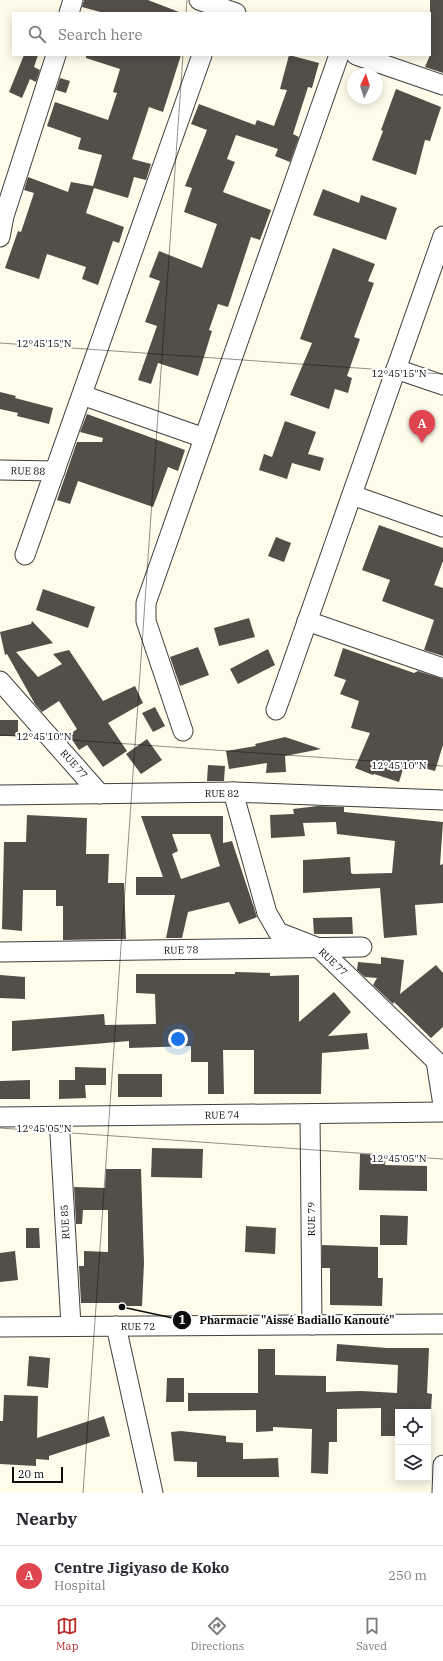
<!DOCTYPE html>
<html lang="en">
<head>
<meta charset="utf-8">
<style>
  body { margin:0; font-family:"IBM Plex Serif",serif; background:#f7f7f7; color:#2b2b33 }
  .controls { position:absolute; right:12px; bottom:12px; display:grid; overflow:hidden; border-radius:0px; box-shadow:0 2px 10px #0003 }
  .controls button { width:36px; height:36px; display:grid; place-items:center; padding:0; border:0; border-bottom:1px solid #e1e1e2; background:#fff; color:#2b2b33; font:20px sans-serif }
  .compass { position:absolute; left:347px; top:68px; width:36px; height:36px; border-radius:50%; background:#fff; box-shadow:0 2px 10px #0003; rotate:4deg }
  .scale { position:absolute; left:12px; bottom:10px; width:51px; box-sizing:border-box; padding-left:4px; border:2px solid #0c0c0c; border-top:0; font-size:11px; line-height:14px; white-space:nowrap; color:#0c0c0c; -webkit-text-stroke:3px #fff; paint-order:stroke }
  .you { position:absolute; left:178px; top:1039px; width:14px; height:14px; margin:-10px; border:3px solid #fff; border-radius:50%; background:#1a73e8; box-shadow:0 0 0 6px #1a73e833 }
  .badge { display:grid; place-items:center; width:26px; height:26px; border-radius:50%; background:#b82b27; color:#fff; font-size:13px; font-weight:700 }
  .pin { position:absolute; translate:-50% -33px; filter:drop-shadow(0 1px 2px #0008) }
  .pin::after { content:''; position:absolute; top:21px; width:14px; height:12px; background:inherit; clip-path:polygon(0 0,100% 0,50% 100%) }
  .list { margin:0; padding:0; list-style:none }
  h2 { display:flex; justify-content:space-between; align-items:center; height:52px; margin:0; padding:0 16px; font-size:17px }
  h2 small { font-size:13px; font-weight:400; color:#7c7c81 }
  .list li { display:grid; grid-template-columns:26px 1fr auto; gap:12px; align-items:center; box-sizing:border-box; height:60px; padding:0 16px; border-top:1px solid #e1e1e2 }
  .list b { display:block; font-size:15px; white-space:nowrap }
  .list p { margin:0; font-size:13px; white-space:nowrap; color:#7c7c81 }
  .list em { font-size:13px; font-style:normal; color:#7c7c81 }
  .icon { flex:none; width:22px; height:22px; fill:none; stroke:currentColor; stroke-width:2; stroke-linecap:round; stroke-linejoin:round }
  .map { position:relative; flex:none; width:443px; height:1493px; overflow:hidden }
  .search { position:absolute; background:#fff; box-shadow:0 2px 10px #0003; left:12px; right:12px; top:12px; height:44px; display:flex; align-items:center; gap:10px; box-sizing:border-box; padding:0 14px; border-radius:0px; color:#7c7c81; font-size:15px }
  .sheet { height:112px; background:#fff }
  nav { display:flex; justify-content:space-around; align-items:center; box-sizing:border-box; height:56px; border-top:1px solid #e1e1e2; background:#fff; font-size:11px; color:#7c7c81 }
  nav a { display:grid; justify-items:center; gap:2px }
  nav .on { color:#b82b27 }
  .map>svg:first-child { display:block }
  .building { fill:#544e49; fill-rule:evenodd }
  .lines { fill:none; stroke-linecap:round; stroke-linejoin:round }
  .minor-casing { stroke:#3f3f3f; stroke-width:21 }
  .minor { stroke:#fff; stroke-width:19 }
  .ticks { fill:none; stroke:#0c0c0c; stroke-width:1; stroke-opacity:0.45 }
  .labels { text-anchor:middle; dominant-baseline:central; stroke-width:4; stroke-linejoin:round; paint-order:stroke }
  .street-label { font-size:10px; fill:#0c0c0c; stroke:#fff }
  .ticks-label { font-size:10px; text-anchor:middle; fill:#0c0c0c; stroke:#fff; stroke-width:4; stroke-linejoin:round; paint-order:stroke }
  .leader { fill:none; stroke:#0c0c0c; stroke-width:1.5 }
  .callout-dot { fill:#0c0c0c; stroke:#fff; stroke-width:1.5 }
  .mark-label { font-size:12px; text-anchor:middle; font-weight:bold; fill:#fff }
  .callout-label { font-size:11px; text-anchor:middle; font-weight:bold; fill:#0c0c0c; stroke:#fff; stroke-width:4; stroke-linejoin:round; paint-order:stroke }
</style>
</head>
<body>
<div class="map">
<svg width="443" height="1493" viewBox="0 0 443 1493">
  <rect width="100%" height="100%" fill="#fffceb"/>
  <g class="building">
    <polygon points="84,0 148,0 179,12 104,13 82,7"/>
    <polygon points="430,0 443,0 443,73 425,67 430,55"/>
    <polygon points="24,55 38,55 34,67 40,70 36,82 30,79 22,98 9,92"/>
    <polygon points="86,55 181,55 163,112 149,107 132,159 151,164 146,180 134,177 128,198 94,188 86,213 124,227 119,243 113,241 98,285 82,279 86,267 47,254 39,279 5,268 18,231 21,232 34,193 24,190 28,177 68,192 71,182 93,186 102,155 78,149 81,138 47,126 55,102 108,120 117,93 113,92 120,69 86,58"/>
    <polygon points="289,55 319,63 312,88 308,87 293,134 299,137 290,162 275,156 278,149 236,135 227,159 235,162 223,192 271,210 260,240 251,237 228,307 218,304 209,330 212,331 198,376 158,363 151,384 138,380 157,326 145,322 160,281 149,277 159,251 202,268 217,224 184,212 192,188 185,186 207,130 191,124 199,104 255,125 257,120 274,126 287,90 280,89"/>
    <polygon points="60,78 70,81 66,93 56,90"/>
    <polygon points="396,89 441,107 430,141 425,140 416,175 372,160 383,131 381,130"/>
    <polygon points="323,189 359,203 361,195 397,208 386,240 313,215"/>
    <polygon points="333,248 375,264 368,281 374,283 354,337 360,339 347,376 352,378 348,393 335,389 329,409 290,395 312,343 300,339"/>
    <polygon points="0,392 16,396 15,398 53,408 49,424 17,416 18,413 0,409"/>
    <polygon points="87,414 185,450 178,471 168,467 153,507 78,481 70,504 57,500 77,442 102,442 103,438 80,432"/>
    <polygon points="285,421 316,432 308,454 324,458 320,471 292,463 287,479 259,470 264,454 272,457"/>
    <polygon points="379,525 443,548 443,561 434,585 443,588 443,656 424,650 434,620 382,601 390,580 362,570"/>
    <polygon points="276,537 291,543 284,562 268,556"/>
    <polygon points="43,589 95,607 88,628 36,610"/>
    <polygon points="249,618 255,637 219,646 214,628"/>
    <polygon points="32,621 53,643 16,652 38,677 62,664 53,654 69,650 103,701 135,686 143,703 108,723 127,751 103,767 87,745 79,750 69,735 77,729 59,701 42,712 35,704 7,654 5,655 0,632 31,624"/>
    <polygon points="198,647 209,675 180,686 170,657"/>
    <polygon points="343,648 414,673 418,671 443,679 443,745 435,771 405,763 399,782 374,774 373,775 355,768 370,733 351,728 359,701 340,694 346,680 334,676"/>
    <polygon points="268,649 275,665 238,684 230,669"/>
    <polygon points="155,707 165,726 153,732 142,713"/>
    <rect x="0" y="720" width="18" height="16"/>
    <polygon points="285,737 321,749 285,756 286,772 266,773 267,763 229,769 226,751 256,746 255,744"/>
    <polygon points="147,739 162,760 141,774 126,754"/>
    <polygon points="208,765 225,766 224,781 207,781"/>
    <polygon points="318,806 344,807 344,812 443,822 440,865 443,864 443,903 415,905 417,935 384,938 380,888 303,893 303,860 350,857 351,873 353,874 392,873 395,841 337,834 336,822 303,823 305,836 271,838 270,815 294,814 293,809"/>
    <polygon points="27,815 87,818 86,854 109,854 108,883 124,883 126,939 63,940 63,906 56,906 56,890 23,890 22,931 2,929 4,842 26,842"/>
    <path d="M 141,816 L 223,816 L 223,843 L 232,841 L 257,917 L 239,924 L 229,902 L 188,912 L 182,938 L 166,938 L 175,895 L 136,895 L 136,877 L 163,877 ZM 172,834 L 210,834 L 220,866 L 181,879 L 172,854 L 178,851 Z"/>
    <polygon points="352,917 353,934 314,934 313,918"/>
    <polygon points="381,957 404,960 400,994 436,965 443,973 443,1027 431,1038 394,1002 393,1004 373,985 377,978 365,977 357,970 358,962 381,964"/>
    <polygon points="235,972 270,973 270,976 299,975 299,1022 334,992 351,1012 328,1036 367,1033 369,1049 322,1053 321,1094 254,1094 254,1050 223,1050 224,1094 208,1094 208,1062 191,1062 191,1046 129,1048 129,1041 12,1051 12,1021 104,1014 105,1025 156,1024 155,994 136,993 136,974 235,974"/>
    <polygon points="0,975 25,977 25,999 0,998"/>
    <polygon points="75,1067 106,1068 106,1085 85,1085 86,1098 59,1099 59,1080 75,1080"/>
    <rect x="118" y="1074" width="44" height="23"/>
    <polygon points="30,1080 30,1099 0,1099 0,1081"/>
    <polygon points="152,1148 203,1149 202,1178 151,1177"/>
    <polygon points="360,1154 386,1155 385,1165 427,1166 427,1191 359,1190"/>
    <polygon points="106,1169 141,1169 144,1263 142,1306 123,1306 123,1303 81,1303 79,1266 84,1266 84,1251 108,1252 108,1210 83,1210 82,1224 76,1224 74,1187 105,1188"/>
    <polygon points="380,1215 408,1216 407,1245 380,1245"/>
    <polygon points="246,1226 276,1228 275,1254 245,1252"/>
    <polygon points="26,1228 39,1228 40,1248 26,1248"/>
    <polygon points="322,1245 378,1247 378,1278 383,1278 382,1306 330,1305 330,1268 322,1268"/>
    <polygon points="15,1251 18,1280 0,1282 0,1253"/>
    <polygon points="337,1344 387,1348 429,1348 427,1393 432,1394 431,1410 398,1409 398,1436 381,1436 381,1408 337,1409 337,1442 329,1442 328,1474 311,1473 312,1429 273,1427 273,1431 256,1432 256,1410 188,1411 188,1393 258,1393 258,1349 275,1349 275,1375 326,1376 326,1392 361,1391 397,1393 398,1365 336,1361"/>
    <polygon points="29,1356 50,1358 48,1388 27,1386"/>
    <polygon points="167,1378 184,1378 184,1402 166,1402"/>
    <polygon points="4,1395 38,1396 37,1438 104,1416 110,1436 49,1456 49,1460 36,1459 36,1466 0,1464 0,1421 3,1421"/>
    <polygon points="181,1431 226,1436 226,1442 243,1443 243,1459 278,1458 279,1477 197,1477 197,1462 174,1461 171,1432"/>
  </g>
  <g class="lines">
    <g class="minor-casing">
      <g id="minor">
        <polyline points="199,0 236,13"/>
        <polyline points="69,13 73,0"/>
        <polyline points="356,55 443,85"/>
        <polyline points="0,237 4,216 56,55"/>
        <polyline points="396,369 443,385"/>
        <polyline points="82,395 204,438"/>
        <polyline points="0,470 55,471"/>
        <polyline points="352,495 443,527"/>
        <polyline points="25,555 202,55"/>
        <polyline points="307,621 443,668"/>
        <polyline points="0,681 100,794"/>
        <polyline points="276,710 443,236"/>
        <polyline points="183,731 146,621 146,603 339,55"/>
        <polyline points="233,792 267,913 278,932 319,948 436,1061 443,1105"/>
        <polyline points="0,795 233,792 443,800"/>
        <polyline points="0,952 362,947"/>
        <polyline points="310,1114 312,1325"/>
        <polyline points="0,1117 443,1112"/>
        <polyline points="59,1117 71,1326"/>
        <polyline points="116,1326 153,1493"/>
        <polyline points="0,1327 443,1324"/>
        <polyline points="442,1493 443,1465"/>
      </g>
    </g>
    <use href="#minor" class="minor"/>
  </g>
  <path class="ticks" d="M 186,13 L 187,0M 0,343 L 443,374M 0,735 L 443,766M 0,1128 L 443,1159M 83,1493 L 183,55"/>
  <g class="labels">
    <g class="street-label">
      <text transform="translate(28 471) rotate(1)">RUE 88</text>
      <text transform="translate(74 764) rotate(48)">RUE 77</text>
      <text x="222" y="793">RUE 82</text>
      <text transform="translate(181 950) rotate(-1)">RUE 78</text>
      <text transform="translate(333 962) rotate(43)">RUE 77</text>
      <text transform="translate(222 1115) rotate(-1)">RUE 74</text>
      <text transform="translate(311 1219) rotate(-90)">RUE 79</text>
      <text transform="translate(65 1222) rotate(-93)">RUE 85</text>
      <text x="138" y="1326">RUE 72</text>
    </g>
  </g>
  <g class="ticks-label">
    <text x="44" y="347">12°45'15"N</text>
    <text x="399" y="377">12°45'15"N</text>
    <text x="44" y="740">12°45'10"N</text>
    <text x="399" y="769">12°45'10"N</text>
    <text x="44" y="1132">12°45'05"N</text>
    <text x="399" y="1162">12°45'05"N</text>
  </g>
  <path class="leader" d="M122 1307L182 1320"/>
  <g class="callout-dot">
    <circle cx="122" cy="1307" r="4"/>
    <circle cx="182" cy="1320" r="10"/>
  </g>
  <g class="mark-label">
    <text x="182" y="1324">1</text>
  </g>
  <g class="callout-label">
    <text x="297" y="1324">Pharmacie "Aissé Badiallo Kanouté"</text>
  </g>
</svg>
<div class="controls">
<button><svg class="icon" aria-label="locate" viewBox="0 0 24 24"><circle cx="12" cy="12" r="6"/><path d="M12 2v4M12 18v4M2 12h4M18 12h4"/></svg></button>
<button><svg class="icon" aria-label="layers" viewBox="0 0 24 24"><path d="M12 4l9 5-9 5-9-5zM3 14l9 5 9-5"/></svg></button>
</div>
<svg class="compass" viewBox="-18 -18 36 36"><path d="M0-13l5 13h-10z" fill="#e53935"/><path d="M0 13l5-13h-10z" fill="#7c7c81"/></svg>
<div class="scale">20 m</div>
<div class="you"></div>
<div class="pin badge" style="left:422px;top:443px;background:#e0444e">A</div>
<div class="search"><svg class="icon" aria-label="search" viewBox="0 0 24 24"><circle cx="10" cy="10" r="6"/><path d="M15 15l6 6"/></svg>Search here</div>
</div>
<section class="sheet">
<h2>Nearby<small></small></h2>
<ul class="list">
<li><span class="badge" style="background:#e0444e">A</span><div><b>Centre Jigiyaso de Koko</b><p>Hospital</p></div><em>250 m</em></li>
</ul>
</section>
<nav>
<a class="on"><svg class="icon" aria-label="map" viewBox="0 0 24 24"><path d="M3 6l6-2 6 2 6-2v14l-6 2-6-2-6 2zM9 4v14M15 6v14"/></svg>Map</a>
<a><svg class="icon" aria-label="directions" viewBox="0 0 24 24"><path d="M12 3l9 9-9 9-9-9zM9 14v-3h6M13 9l2 2-2 2"/></svg>Directions</a>
<a><svg class="icon" aria-label="saved" viewBox="0 0 24 24"><path d="M7 4h10v16l-5-4-5 4z"/></svg>Saved</a>
</nav>
</body>
</html>
